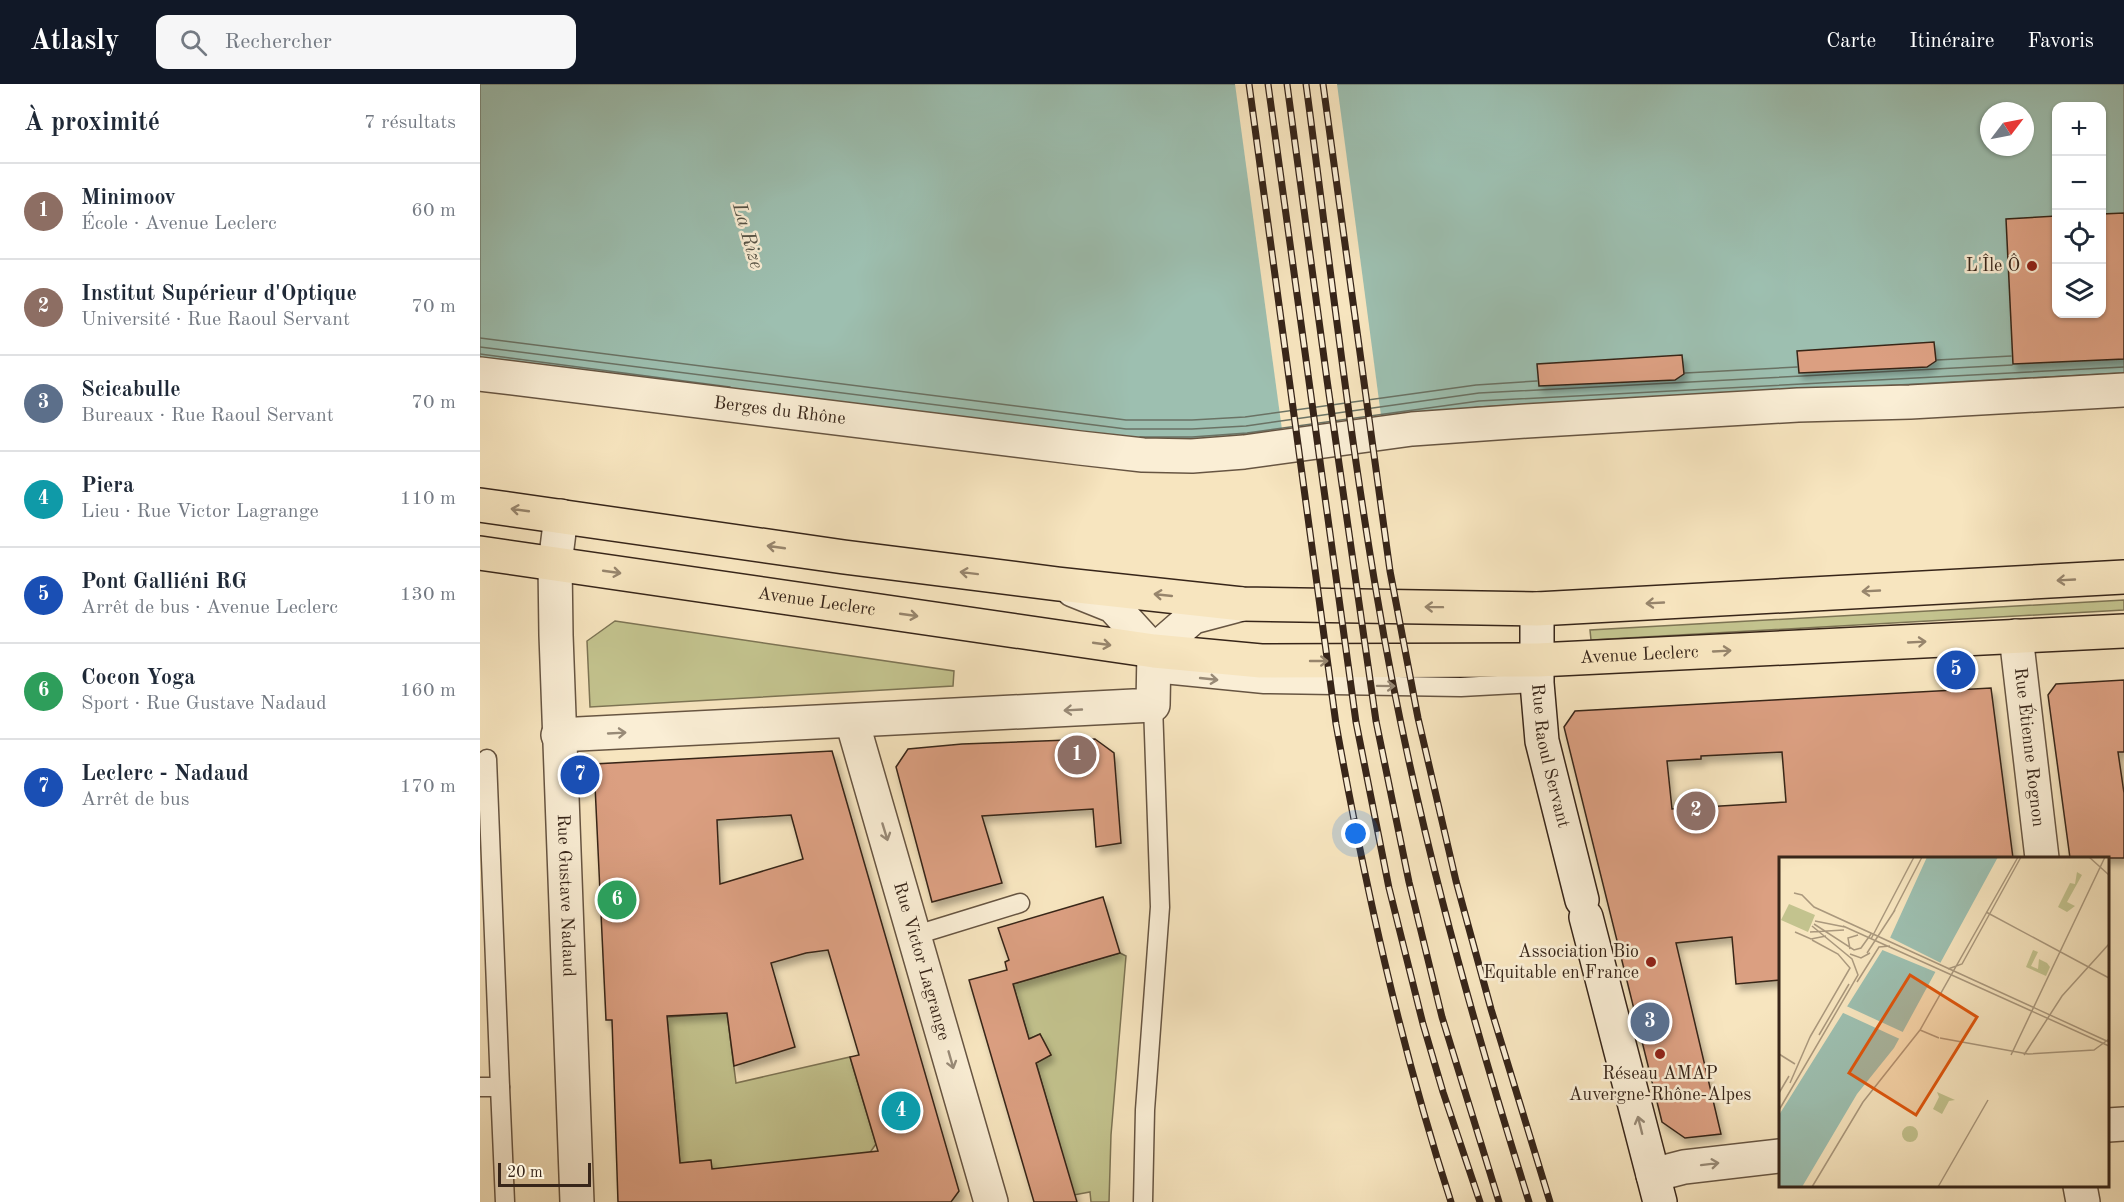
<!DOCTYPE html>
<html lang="fr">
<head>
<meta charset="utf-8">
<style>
  body { margin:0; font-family:"Old Standard TT",serif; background:#f6f6f7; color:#1f2937 }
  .controls { position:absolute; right:18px; top:18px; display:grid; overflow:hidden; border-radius:12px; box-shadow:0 2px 4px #0004 }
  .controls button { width:54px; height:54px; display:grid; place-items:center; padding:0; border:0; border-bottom:2px solid #e0e1e3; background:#fff; color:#1f2937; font:30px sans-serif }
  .compass { position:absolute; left:1500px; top:18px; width:54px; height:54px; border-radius:50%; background:#fff; box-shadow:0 2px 4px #0004; rotate:58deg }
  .scale { position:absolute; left:18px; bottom:15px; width:93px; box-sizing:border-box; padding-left:6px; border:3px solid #372519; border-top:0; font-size:16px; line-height:21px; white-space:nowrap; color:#372519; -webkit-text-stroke:4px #faeed5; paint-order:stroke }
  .you { position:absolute; left:876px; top:750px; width:21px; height:21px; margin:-15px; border:4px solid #fff; border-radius:50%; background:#1a73e8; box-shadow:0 0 0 9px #1a73e833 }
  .badge { display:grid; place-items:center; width:39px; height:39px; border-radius:50%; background:#111827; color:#fff; font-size:20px; font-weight:700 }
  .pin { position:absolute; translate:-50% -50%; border:3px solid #fff; box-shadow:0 2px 6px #0006 }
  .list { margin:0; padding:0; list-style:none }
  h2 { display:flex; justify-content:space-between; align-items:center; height:78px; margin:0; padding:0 24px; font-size:26px }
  h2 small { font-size:20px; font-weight:400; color:#747a83 }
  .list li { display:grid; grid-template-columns:39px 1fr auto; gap:18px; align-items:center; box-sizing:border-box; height:96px; padding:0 24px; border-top:2px solid #e0e1e3 }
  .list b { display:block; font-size:22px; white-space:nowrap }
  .list p { margin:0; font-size:20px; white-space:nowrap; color:#747a83 }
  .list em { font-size:20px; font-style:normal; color:#747a83 }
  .icon { flex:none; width:33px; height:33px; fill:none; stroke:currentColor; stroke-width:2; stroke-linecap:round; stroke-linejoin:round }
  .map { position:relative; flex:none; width:1644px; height:1118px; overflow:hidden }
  header { display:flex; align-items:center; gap:36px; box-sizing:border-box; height:84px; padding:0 30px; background:#111827; color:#fff }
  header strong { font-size:28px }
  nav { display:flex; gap:33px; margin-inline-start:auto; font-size:21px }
  .search { width:420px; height:54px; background:#f6f6f7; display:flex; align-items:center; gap:15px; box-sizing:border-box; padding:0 21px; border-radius:12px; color:#747a83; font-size:22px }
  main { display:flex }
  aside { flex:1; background:#fff }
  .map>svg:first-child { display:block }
  .green { fill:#c3c38e; stroke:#7d7454; stroke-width:1.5 }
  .water { fill:#9dbfb0; stroke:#748174; stroke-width:1.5; fill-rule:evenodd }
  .pier { fill:#f7e5bf }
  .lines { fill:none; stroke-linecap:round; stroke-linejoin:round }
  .shore { stroke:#6a7264; stroke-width:1.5 }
  .building { fill:#db9f81; stroke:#372519; stroke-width:1.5; fill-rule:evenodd; filter:url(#shadow) }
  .lane-casing { stroke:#675542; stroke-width:21 }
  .street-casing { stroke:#675542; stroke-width:36 }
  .secondary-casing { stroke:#372519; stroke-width:36 }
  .primary-casing { stroke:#372519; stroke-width:36 }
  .lane { stroke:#faeed5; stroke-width:18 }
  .street { stroke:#faeed5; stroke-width:33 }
  .secondary { stroke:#faeed5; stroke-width:33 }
  .primary { stroke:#f7e5bf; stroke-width:33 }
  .rail-casing { stroke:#372519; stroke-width:7 }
  .rail { stroke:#faeed5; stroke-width:4.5; stroke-dasharray:14; stroke-linecap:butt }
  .oneway { stroke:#97856c }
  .oneway2 { stroke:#988a77 }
  .poi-dot { fill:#8f2418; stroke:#faeed5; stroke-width:2 }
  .labels { text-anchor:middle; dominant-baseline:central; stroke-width:5; stroke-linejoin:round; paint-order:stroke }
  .poi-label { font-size:18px; fill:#372519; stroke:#faeed5; text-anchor:end }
  .street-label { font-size:18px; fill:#372519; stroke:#faeed5 }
  .water-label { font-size:20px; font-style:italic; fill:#565346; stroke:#faeed5 }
  .inset-road { fill:none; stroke:#aa987d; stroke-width:1.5 }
  .view { fill:#df560d; fill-opacity:0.15; stroke:#df560d; stroke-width:3 }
  .inset-edge { fill:none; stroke:#372519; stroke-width:3 }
</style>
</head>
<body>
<header>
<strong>Atlasly</strong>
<div class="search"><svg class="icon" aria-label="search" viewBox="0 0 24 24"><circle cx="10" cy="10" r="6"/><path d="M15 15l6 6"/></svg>Rechercher</div>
<nav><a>Carte</a><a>Itinéraire</a><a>Favoris</a></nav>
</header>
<main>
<aside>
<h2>À proximité<small>7 résultats</small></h2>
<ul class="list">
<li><span class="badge" style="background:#8d6e63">1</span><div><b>Minimoov</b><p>École · Avenue Leclerc</p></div><em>60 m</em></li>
<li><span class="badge" style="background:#8d6e63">2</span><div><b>Institut Supérieur d'Optique</b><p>Université · Rue Raoul Servant</p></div><em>70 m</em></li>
<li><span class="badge" style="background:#5c6f8a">3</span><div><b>Scicabulle</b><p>Bureaux · Rue Raoul Servant</p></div><em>70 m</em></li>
<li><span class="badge" style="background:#0f9aa8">4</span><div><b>Piera</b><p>Lieu · Rue Victor Lagrange</p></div><em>110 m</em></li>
<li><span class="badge" style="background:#1a4fb4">5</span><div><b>Pont Galliéni RG</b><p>Arrêt de bus · Avenue Leclerc</p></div><em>130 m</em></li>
<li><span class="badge" style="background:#2e9e5b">6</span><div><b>Cocon Yoga</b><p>Sport · Rue Gustave Nadaud</p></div><em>160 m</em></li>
<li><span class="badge" style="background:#1a4fb4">7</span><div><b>Leclerc - Nadaud</b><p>Arrêt de bus</p></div><em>170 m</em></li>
</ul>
</aside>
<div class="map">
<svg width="1644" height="1118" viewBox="0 0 1644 1118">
  <defs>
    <filter id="shadow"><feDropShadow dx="3.5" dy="6" stdDeviation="3" flood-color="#0004"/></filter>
  </defs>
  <rect width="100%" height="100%" fill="#f7e5bf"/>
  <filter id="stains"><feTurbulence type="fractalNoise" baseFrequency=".00333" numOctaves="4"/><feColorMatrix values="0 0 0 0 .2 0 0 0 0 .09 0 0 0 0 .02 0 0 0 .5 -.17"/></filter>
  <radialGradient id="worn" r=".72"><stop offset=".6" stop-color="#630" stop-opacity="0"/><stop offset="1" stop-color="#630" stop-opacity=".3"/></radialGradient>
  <g class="green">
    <polygon points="1644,516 1644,526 1111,556 1110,546"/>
    <polygon points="135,537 474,587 473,602 110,623 107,557"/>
    <polygon points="640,869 646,872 631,1051 629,1118 611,1118 610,1108 594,1111 556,979 571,971 560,950 549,955 533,900"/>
    <polygon points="247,929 256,999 370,973 396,1060 386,1074 232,1085 230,1076 200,1079 187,933"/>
  </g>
  <path class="water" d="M 0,0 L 1644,0 L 1644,289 L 999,323 L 767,355 L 645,358 L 0,276 ZM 1576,22 L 1622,22 L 1622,230 L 1576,230 ZM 1509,27 L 1545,27 L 1545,63 L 1509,63 Z"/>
  <polygon class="pier" points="755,0 857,0 902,339 803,353"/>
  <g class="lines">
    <g class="shore">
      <polyline points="0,254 646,336 712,336 765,333 996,301 1057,297"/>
      <polyline points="0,263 646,345 712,345 766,342 999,309 1532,281"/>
      <polyline points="0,270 250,303"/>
      <polyline points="1457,276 1531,272"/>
      <polyline points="1205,289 1317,283"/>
      <polyline points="660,353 712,353 767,349 999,317 1644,283"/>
    </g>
  </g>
  <g class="building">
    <polygon points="1644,129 1644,275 1533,280 1526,135 1576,132 1576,230 1622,230 1622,130"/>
    <polygon points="1454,258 1456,277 1447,283 1319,289 1317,267"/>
    <polygon points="1202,271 1204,290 1195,296 1059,302 1057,280"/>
    <polygon points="1644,596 1644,668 1638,668 1644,709 1644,774 1590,774 1568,611 1576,600"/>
    <path d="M 1511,604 L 1533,774 L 1300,774 L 1300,896 L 1256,900 L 1252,853 L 1196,859 L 1241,1050 L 1205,1054 L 1182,1038 L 1084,643 L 1095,627 ZM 1302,668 L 1306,718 L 1192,725 L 1187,677 L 1221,675 L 1221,672 Z"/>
    <polygon points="615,655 634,669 641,759 616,763 613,725 502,732 522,799 452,818 416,683 428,665 482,660"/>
    <path d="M 352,667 L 479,1107 L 471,1118 L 138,1118 L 132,936 L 126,936 L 114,680 ZM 311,731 L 323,775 L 240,800 L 237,736 ZM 348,866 L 379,971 L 370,973 L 398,1067 L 232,1085 L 231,1076 L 200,1079 L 187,932 L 247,929 L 254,982 L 315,963 L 291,879 L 326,869 Z"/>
    <polygon points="623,813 640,869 533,900 549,955 560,950 571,971 556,979 597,1118 554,1118 489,896 527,886 525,878 529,876 518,844"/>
  </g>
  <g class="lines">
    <g class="lane-casing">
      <g id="lane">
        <polyline points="673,589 784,600 981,603 1057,599"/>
        <polyline points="436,851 540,819"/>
        <polyline points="0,1003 20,1003 7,675"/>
        <polyline points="20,1003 25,1118"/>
        <polyline points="663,1118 665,1026 680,823 673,621"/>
      </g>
    </g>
    <g class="street-casing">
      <g id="street">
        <path id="s1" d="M 0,290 L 600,364 L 663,371 L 712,372 L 764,368 L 932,345 L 1046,337 L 1318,321 L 1430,318 L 1644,306"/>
        <path id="s2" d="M 81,432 L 75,480 L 76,551 L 97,1118"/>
        <path id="s3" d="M 1536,552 L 1562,774"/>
        <polyline points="674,567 713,533 762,520"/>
        <path id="s4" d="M 372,637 L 511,1118"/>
        <polyline points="78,651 673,621 674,567 633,522 593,506"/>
        <polyline points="1628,1041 1644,1040"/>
        <polyline points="1173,1091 1204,1083 1300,1072"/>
        <polyline points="1600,1102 1603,1118"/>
      </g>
    </g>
    <g class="secondary-casing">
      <g id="secondary">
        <path id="s5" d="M 1057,525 L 1057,599 L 1062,657 L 1102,816"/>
        <polyline points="1106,833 1180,1118"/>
      </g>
    </g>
    <g class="primary-casing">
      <g id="primary">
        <polyline points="0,421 364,473 578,500 762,520 1057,525 1644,493"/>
        <path id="s6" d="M 0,469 L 674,567 L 781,577 L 1058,576 L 1644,547"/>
      </g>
    </g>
    <use href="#lane" class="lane"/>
    <use href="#street" class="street"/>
    <use href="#secondary" class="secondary"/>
    <use href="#primary" class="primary"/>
    <g class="rail-casing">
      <g id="rail">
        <path d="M 769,0 L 856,640 C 885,801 920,961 971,1118"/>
        <polyline points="788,0 876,638 909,804 943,940 963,1008 1000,1118"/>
        <polyline points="807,0 847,296 896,637 929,798 962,933 1019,1118"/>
        <path d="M 826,0 C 849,171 868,342 897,512 C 931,717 987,920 1049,1118"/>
        <polyline points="843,0 910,487 938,634 976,797 1011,925 1070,1118"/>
      </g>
    </g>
    <use href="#rail" class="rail"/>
  </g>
  <defs><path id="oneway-shaft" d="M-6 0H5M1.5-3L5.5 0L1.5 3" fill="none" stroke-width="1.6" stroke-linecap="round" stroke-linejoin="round" transform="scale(1.5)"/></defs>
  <g class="oneway">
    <use href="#oneway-shaft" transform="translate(40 426) rotate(-172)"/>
    <use href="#oneway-shaft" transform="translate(296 463) rotate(-172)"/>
    <use href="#oneway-shaft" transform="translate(132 488) rotate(8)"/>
    <use href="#oneway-shaft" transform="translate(489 489) rotate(-173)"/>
    <use href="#oneway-shaft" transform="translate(1586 496) rotate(177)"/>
    <use href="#oneway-shaft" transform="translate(1391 507) rotate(177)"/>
    <use href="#oneway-shaft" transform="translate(683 511) rotate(-174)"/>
    <use href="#oneway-shaft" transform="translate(1175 519) rotate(177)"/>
    <use href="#oneway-shaft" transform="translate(954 523) rotate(-179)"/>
    <use href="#oneway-shaft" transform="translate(429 531) rotate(8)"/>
    <use href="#oneway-shaft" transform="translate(1437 558) rotate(-3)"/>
    <use href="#oneway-shaft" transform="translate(622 560) rotate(8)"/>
    <use href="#oneway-shaft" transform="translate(1242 567) rotate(-3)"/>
    <use href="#oneway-shaft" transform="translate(839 577)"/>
  </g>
  <g class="oneway2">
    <use href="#oneway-shaft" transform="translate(729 595) rotate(6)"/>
    <use href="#oneway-shaft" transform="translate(906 602) rotate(1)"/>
    <use href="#oneway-shaft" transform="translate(593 626) rotate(177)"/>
    <use href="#oneway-shaft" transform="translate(137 649) rotate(-3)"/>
    <use href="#oneway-shaft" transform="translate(405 748) rotate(73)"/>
    <use href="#oneway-shaft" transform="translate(471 976) rotate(74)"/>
    <use href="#oneway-shaft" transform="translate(1160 1041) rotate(-104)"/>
    <use href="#oneway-shaft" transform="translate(1230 1080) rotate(-7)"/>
  </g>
  <g class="poi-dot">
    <circle cx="1552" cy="182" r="6"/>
    <circle cx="1171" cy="878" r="6"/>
    <circle cx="1180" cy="970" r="6"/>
  </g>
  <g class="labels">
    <g class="poi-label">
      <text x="1540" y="182">L'Île Ô</text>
      <text x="1159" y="868">Association Bio<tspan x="1159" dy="21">Equitable en France</tspan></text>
      <text x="1180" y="990" text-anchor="middle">Réseau AMAP<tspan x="1180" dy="21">Auvergne-Rhône-Alpes</tspan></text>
    </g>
    <g class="street-label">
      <text stroke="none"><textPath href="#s1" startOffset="302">Berges du Rhône</textPath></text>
      <text stroke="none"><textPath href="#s6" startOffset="340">Avenue Leclerc</textPath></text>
      <text stroke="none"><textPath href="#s6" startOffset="1167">Avenue Leclerc</textPath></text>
      <text stroke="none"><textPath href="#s3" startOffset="112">Rue Étienne Rognon</textPath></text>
      <text stroke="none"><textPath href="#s5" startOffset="148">Rue Raoul Servant</textPath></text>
      <text stroke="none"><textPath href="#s2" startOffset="380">Rue Gustave Nadaud</textPath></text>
      <text stroke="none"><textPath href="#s4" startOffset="250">Rue Victor Lagrange</textPath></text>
    </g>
    <g class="water-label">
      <text transform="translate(267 152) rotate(74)">La Rize</text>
    </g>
  </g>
  <g transform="translate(1299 773)">
    <rect width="330" height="330" fill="#f7e5bf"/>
    <path d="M 298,15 L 303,18 L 288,45 L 296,49 L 288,55 L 279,50 L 291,26 L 296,27 ZM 10,47 L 36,58 L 29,75 L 2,63 ZM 254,93 L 259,95 L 252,109 L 259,112 L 260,102 L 268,106 L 271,110 L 267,119 L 247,110 ZM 158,235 L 176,243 L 170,244 L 163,257 L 154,252 L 160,240 ZM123 277a8 8 0 1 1 16 0a8 8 0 1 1-16 0Z" fill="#c3c38e"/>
    <path d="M 148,0 L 219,0 L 115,191 L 78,237 L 23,330 L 0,330 L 0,258 L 111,81 Z" fill="#9dbfb0"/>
    <path d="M 108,79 L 164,107 L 159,116 L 101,92 ZM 63,147 L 126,176 L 123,183 L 60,154 Z" fill="#f7e5bf"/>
    <path class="inset-road" d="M 310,0 L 330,18M 15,36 L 23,38 L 35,50 L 330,185M 207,55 L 330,121M 114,56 L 143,0M 36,64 L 66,70M 35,67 L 75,93 L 82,91 L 92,77M 64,69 L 330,189M 16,75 L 32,82 L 47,79M 31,75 L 65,73M 92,82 L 135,0M 71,92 L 69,81 L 79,78M 88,96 L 116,53M 71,97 L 82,101 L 91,96M 169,112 L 183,107 L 242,0M 78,125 L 100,90 L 111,89M 141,173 L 160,181M 40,178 L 70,127M 31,180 L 71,111 L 59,97 L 33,83M 161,181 L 249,197 L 315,193 L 330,182M 0,197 L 16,207M 232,198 L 326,0M 245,198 L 283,139 L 330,87M 11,226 L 31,180M 0,236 L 10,219M 0,253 L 79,118 L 73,102 L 33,69M 33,330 L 84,245 L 141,173 L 239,0M 159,330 L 209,243"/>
    <path class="view" d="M 131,118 L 198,160 L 137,258 L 70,216 Z"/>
    <rect width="330" height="330" class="inset-edge"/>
  </g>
  <rect width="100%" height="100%" filter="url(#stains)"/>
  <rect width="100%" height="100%" fill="url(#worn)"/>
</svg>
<div class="controls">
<button>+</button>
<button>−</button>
<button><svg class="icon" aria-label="locate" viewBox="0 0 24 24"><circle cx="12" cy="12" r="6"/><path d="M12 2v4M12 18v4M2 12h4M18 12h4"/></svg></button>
<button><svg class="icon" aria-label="layers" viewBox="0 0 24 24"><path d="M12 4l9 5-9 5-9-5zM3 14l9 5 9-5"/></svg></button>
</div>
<svg class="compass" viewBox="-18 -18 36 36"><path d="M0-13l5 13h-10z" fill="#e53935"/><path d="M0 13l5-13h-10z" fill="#747a83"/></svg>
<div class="scale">20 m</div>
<div class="you"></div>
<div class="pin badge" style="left:597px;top:671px;background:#8d6e63">1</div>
<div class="pin badge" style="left:1216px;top:727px;background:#8d6e63">2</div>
<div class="pin badge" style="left:1170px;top:938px;background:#5c6f8a">3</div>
<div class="pin badge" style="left:421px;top:1027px;background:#0f9aa8">4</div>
<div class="pin badge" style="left:1476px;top:586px;background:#1a4fb4">5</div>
<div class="pin badge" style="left:137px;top:816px;background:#2e9e5b">6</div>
<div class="pin badge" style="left:100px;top:691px;background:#1a4fb4">7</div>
</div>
</main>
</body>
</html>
